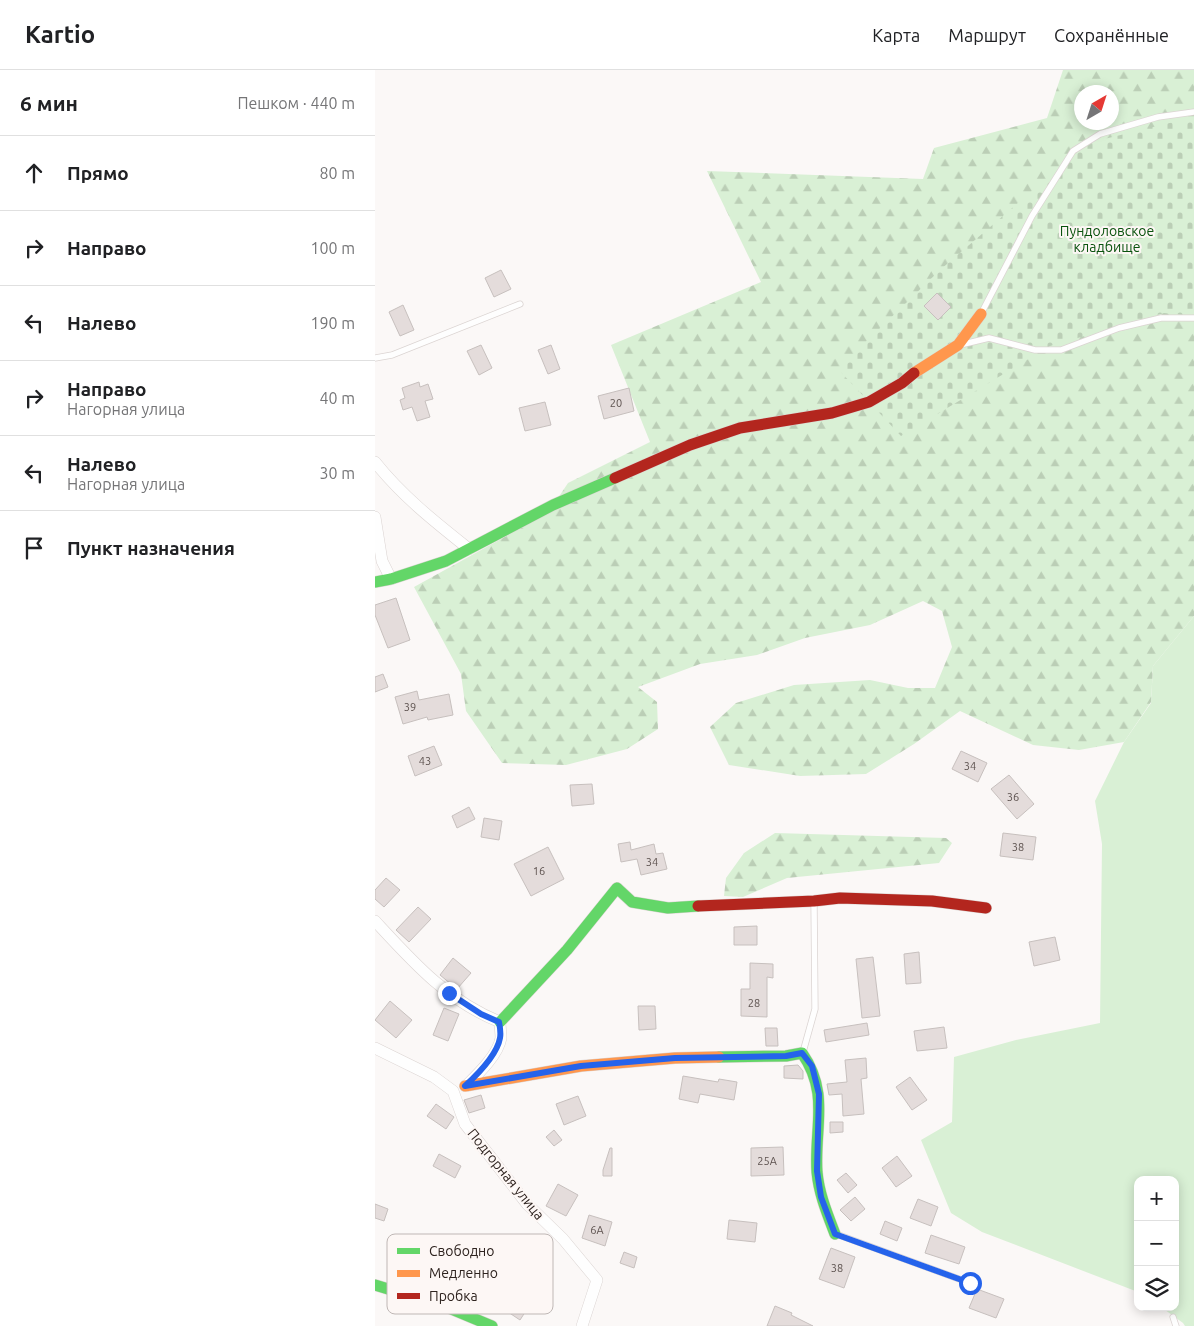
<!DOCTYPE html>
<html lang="ru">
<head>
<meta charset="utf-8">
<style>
  body { margin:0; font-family:Ubuntu,sans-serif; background:#f2f2f2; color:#202124 }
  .controls { position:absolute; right:15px; bottom:15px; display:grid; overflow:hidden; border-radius:10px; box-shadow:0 2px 12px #0003 }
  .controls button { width:45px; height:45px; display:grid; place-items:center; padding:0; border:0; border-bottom:1px solid #e0e0e0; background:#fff; color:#202124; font:25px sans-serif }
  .compass { position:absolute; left:699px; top:15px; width:45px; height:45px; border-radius:50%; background:#fff; box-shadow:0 2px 12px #0003; rotate:39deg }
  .stop { position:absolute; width:15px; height:15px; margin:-11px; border:4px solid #2563eb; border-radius:50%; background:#fff }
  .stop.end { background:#2563eb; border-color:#fff; box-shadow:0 1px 5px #0008 }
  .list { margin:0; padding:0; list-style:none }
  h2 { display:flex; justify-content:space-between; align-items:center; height:65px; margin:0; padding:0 20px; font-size:21px }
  h2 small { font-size:16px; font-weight:400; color:#757577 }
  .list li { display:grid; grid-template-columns:32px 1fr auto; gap:15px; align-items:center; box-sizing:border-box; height:75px; padding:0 20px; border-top:1px solid #e0e0e0 }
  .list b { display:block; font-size:19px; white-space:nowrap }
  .list p { margin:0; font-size:16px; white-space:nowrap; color:#757577 }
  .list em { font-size:16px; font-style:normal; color:#757577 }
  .icon { flex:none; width:28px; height:28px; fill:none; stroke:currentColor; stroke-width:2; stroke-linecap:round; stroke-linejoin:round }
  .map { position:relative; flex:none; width:819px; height:1256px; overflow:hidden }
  header { display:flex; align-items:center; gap:30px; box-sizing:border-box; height:70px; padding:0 25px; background:#fff; border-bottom:1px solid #e0e0e0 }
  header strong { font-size:24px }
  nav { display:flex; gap:28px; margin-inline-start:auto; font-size:18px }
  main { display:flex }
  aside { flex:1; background:#fff }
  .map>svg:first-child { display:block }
  .grass { fill:#d9f0d5 }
  .forest { fill:url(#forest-firs); fill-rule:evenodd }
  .cemetery { fill:url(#cemetery-stones) }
  .building { fill:#e4dcdb; stroke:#c7c0be }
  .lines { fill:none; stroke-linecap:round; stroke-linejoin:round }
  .lane-casing { stroke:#dbd4d2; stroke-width:7 }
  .street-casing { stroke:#dbd4d2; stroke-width:12 }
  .fast-casing { stroke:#dbd4d2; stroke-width:12 }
  .slow-casing { stroke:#dbd4d2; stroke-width:12 }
  .jam-casing { stroke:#dbd4d2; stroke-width:12 }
  .lane { stroke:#fefefe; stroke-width:5.5 }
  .street { stroke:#fefefe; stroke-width:11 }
  .fast { stroke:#63d668; stroke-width:11 }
  .slow { stroke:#ff974d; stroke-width:11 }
  .jam { stroke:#b3261e; stroke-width:11 }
  .route { stroke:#2563eb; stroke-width:6 }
  .labels { text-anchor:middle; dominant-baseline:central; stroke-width:4; stroke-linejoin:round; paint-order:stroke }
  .number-label { font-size:11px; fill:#5c514e }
  .park-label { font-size:14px; fill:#0a530e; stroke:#fdf7f5 }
  .street-label { font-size:14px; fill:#2e231f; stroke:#fdf7f5 }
  .key { fill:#fdf7f5; stroke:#bfb7b5; stroke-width:1 }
  .key-label { font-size:14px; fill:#2e231f }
</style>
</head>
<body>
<header>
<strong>Kartio</strong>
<nav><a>Карта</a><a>Маршрут</a><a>Сохранённые</a></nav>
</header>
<main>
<aside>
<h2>6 мин<small>Пешком · 440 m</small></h2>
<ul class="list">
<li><svg class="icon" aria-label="ahead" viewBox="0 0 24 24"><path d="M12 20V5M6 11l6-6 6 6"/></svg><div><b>Прямо</b></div><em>80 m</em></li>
<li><svg class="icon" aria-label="right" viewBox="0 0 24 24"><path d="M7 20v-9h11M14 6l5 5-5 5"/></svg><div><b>Направо</b></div><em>100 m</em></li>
<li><svg class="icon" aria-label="left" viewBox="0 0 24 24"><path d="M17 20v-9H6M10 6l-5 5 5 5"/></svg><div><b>Налево</b></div><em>190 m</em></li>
<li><svg class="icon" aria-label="right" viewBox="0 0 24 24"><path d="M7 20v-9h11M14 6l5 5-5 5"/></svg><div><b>Направо</b><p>Нагорная улица</p></div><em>40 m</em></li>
<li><svg class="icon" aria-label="left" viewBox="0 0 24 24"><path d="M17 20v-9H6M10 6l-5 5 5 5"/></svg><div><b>Налево</b><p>Нагорная улица</p></div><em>30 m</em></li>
<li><svg class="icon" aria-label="arrive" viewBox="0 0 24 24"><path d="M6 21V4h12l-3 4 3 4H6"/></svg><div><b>Пункт назначения</b></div></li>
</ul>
</aside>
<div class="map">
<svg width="819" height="1256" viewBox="0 0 819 1256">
  <defs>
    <pattern id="forest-firs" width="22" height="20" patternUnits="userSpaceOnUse" patternTransform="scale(1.25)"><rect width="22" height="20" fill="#d9f0d5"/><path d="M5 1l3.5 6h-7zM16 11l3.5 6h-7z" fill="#bbceb6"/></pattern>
    <pattern id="cemetery-stones" width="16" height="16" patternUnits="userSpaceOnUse" patternTransform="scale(1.25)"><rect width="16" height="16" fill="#d9f0d5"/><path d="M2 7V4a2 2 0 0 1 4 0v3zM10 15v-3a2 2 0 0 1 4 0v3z" fill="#bbceb6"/></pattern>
  </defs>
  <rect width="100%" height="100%" fill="#fbf8f7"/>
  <polygon class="grass" points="819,546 819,1256 810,1256 808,1253 786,1237 800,1237 800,1110 763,1110 763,1222 607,1162 576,1143 546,1070 577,1052 579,987 641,970 725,953 727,774 720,731 749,672 776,633 778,596"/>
  <g class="forest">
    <path d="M 688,0 L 819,0 L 819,546 L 778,596 L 776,632 L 749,672 L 704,680 L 658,675 L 585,641 L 539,674 L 491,704 L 425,706 L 354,695 L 335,657 L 361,633 L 419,615 L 495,610 L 533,618 L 560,618 L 577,577 L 567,541 L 548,531 L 495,555 L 430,568 L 382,585 L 325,594 L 263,617 L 282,632 L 283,659 L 252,679 L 191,695 L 127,693 L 91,641 L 86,604 L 39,517 L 173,443 L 193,413 L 275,372 L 236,275 L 386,212 L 332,101 L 548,109 L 559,78 L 672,48 ZM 706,22 L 736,22 L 736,52 L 706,52 Z"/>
    <polygon points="400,763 571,768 577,773 564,793 412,808 368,827 349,826 351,808 369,783"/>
  </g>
  <polygon class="cemetery" points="819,47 819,246 789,243 675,276 526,366 463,299 565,200 713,73"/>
  <g class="building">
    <polygon points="126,200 136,219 119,227 110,208"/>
    <polygon points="562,223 576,237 563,250 549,236"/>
    <polygon points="28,235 39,260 25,266 14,242"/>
    <polygon points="106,275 117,298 104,305 92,281"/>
    <polygon points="176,275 185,299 173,304 163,280"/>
    <polygon points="44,312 45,317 53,314 58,329 50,331 55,347 42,351 37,337 28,340 25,330 30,328 27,318"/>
    <polygon points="254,318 259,341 229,349 223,326"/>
    <polygon points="170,332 176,355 150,361 144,338"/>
    <polygon points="21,528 35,570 13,578 0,545 0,535"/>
    <polygon points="8,604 13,617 0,622 0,607"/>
    <polygon points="42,621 44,630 74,624 78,645 53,650 52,647 28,654 20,627"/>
    <polygon points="59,676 67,695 40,706 33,686"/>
    <polygon points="586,681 612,693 603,712 577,699"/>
    <polygon points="634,705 659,734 642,749 616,719"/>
    <polygon points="217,714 219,734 197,736 195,715"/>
    <polygon points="94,737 100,749 82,758 77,746"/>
    <polygon points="109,748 127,751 124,770 106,767"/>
    <polygon points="628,763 661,767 658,790 625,786"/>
    <polygon points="255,772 256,780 279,774 281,784 288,783 292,799 266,805 262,789 246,792 243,774"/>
    <polygon points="173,777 189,809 156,826 139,794"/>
    <polygon points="11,808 25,820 9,837 0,829 0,820"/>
    <polygon points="43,837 56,849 34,872 21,860"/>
    <polygon points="382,856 382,875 359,875 359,857"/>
    <polygon points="680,867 685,890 659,896 654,872"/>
    <polygon points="544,882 546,913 531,914 529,884"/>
    <polygon points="498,887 505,946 487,948 481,889"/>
    <polygon points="78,888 96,903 82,919 65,905"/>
    <polygon points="375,893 398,894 398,908 392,907 392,947 366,946 366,919 375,919"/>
    <polygon points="15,931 37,950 21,968 0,950"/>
    <polygon points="263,936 280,936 281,959 264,960"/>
    <polygon points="69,938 84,944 73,971 58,965"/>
    <polygon points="492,953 494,965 451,972 449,960"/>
    <polygon points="569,957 572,978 542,981 539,961"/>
    <polygon points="390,958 402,958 403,976 391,976"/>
    <polygon points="491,988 492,1008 486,1009 489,1044 468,1046 467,1024 454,1025 452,1014 472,1012 470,990"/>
    <polygon points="423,995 428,1001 428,1009 409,1008 409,996"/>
    <polygon points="308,1006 343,1012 344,1009 362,1012 359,1030 325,1024 323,1033 304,1029"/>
    <polygon points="535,1007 552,1030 537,1040 521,1017"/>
    <polygon points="106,1025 110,1038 94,1043 89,1030"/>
    <polygon points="203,1026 211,1046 189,1055 181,1034"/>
    <polygon points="61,1034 79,1047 71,1059 52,1046"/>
    <polygon points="455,1052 468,1052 468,1062 455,1063"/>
    <polygon points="179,1060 187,1070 179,1076 171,1067"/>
    <polygon points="408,1077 409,1105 376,1106 376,1078"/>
    <polygon points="235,1078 237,1078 237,1106 228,1106 228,1100"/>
    <polygon points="64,1084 86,1096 80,1108 58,1096"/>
    <polygon points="522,1086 537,1106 521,1117 507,1098"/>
    <polygon points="471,1103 482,1115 473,1123 462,1110"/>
    <polygon points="183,1114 203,1125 191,1146 171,1136"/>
    <polygon points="480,1127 490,1139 476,1151 465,1140"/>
    <polygon points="543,1129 563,1137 556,1156 535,1148"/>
    <polygon points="0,1134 13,1139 9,1151 0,1148"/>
    <polygon points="214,1145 237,1152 230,1176 207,1168"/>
    <polygon points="354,1150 382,1153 380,1172 352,1169"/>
    <polygon points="510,1151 527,1158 522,1171 505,1164"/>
    <polygon points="556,1165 590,1177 584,1194 550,1183"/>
    <polygon points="456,1178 480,1187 469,1218 444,1209"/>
    <polygon points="249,1182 262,1187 259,1198 245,1193"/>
    <polygon points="602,1219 629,1229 621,1248 594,1238"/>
    <polygon points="138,1221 156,1233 145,1250 127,1238"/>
    <polygon points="400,1236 417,1243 416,1245 438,1256 392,1256"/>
  </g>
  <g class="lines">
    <g class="lane-casing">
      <g id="lane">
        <polyline points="607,242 657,146 698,81 725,64 783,47 819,42"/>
        <polyline points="589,274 614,268 660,280 686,280 744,258 786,248 819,248"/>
        <polyline points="0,288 17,285 145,234"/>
        <polyline points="428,982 440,939 439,833"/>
        <polyline points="461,1164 595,1213"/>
        <polyline points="798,1247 801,1256"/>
      </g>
    </g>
    <g class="street-casing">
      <g id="street">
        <path d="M 0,392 C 27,426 60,452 94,479"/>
        <polyline points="0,447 7,491 16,509"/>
        <path d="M 0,851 C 37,891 72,931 125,952 C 125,957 126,963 126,968 C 123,985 103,1004 91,1016"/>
        <polyline points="0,978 59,1007 78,1021 90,1054 152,1134 188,1169 222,1210 207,1256"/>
      </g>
    </g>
    <g class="fast-casing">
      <g id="fast">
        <polyline points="0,512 16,509 71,491 178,435 240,408"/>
        <polyline points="125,952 192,880 242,818 257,832 293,838 323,836"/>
        <path d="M 344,987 L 411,986 L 427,983 C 455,1023 439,1058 442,1102 C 444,1124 452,1143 460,1164"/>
        <polyline points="0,1215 69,1236 117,1256"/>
      </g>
    </g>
    <g class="slow-casing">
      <g id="slow">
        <polyline points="539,303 583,275 606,244"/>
        <polyline points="90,1016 206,996 300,988 344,987"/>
      </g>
    </g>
    <g class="jam-casing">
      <g id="jam">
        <polyline points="240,408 315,375 365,358 457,343 494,332 527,313 539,303"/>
        <polyline points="323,836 439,831 465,828 557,831 611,838"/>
      </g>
    </g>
    <use href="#lane" class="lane"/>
    <use href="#street" class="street"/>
    <use href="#fast" class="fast"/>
    <use href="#slow" class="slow"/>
    <use href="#jam" class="jam"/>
  </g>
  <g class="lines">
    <path class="route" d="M 74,923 L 106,944 L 124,952 C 125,957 126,963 125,968 C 122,985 103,1004 90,1016 L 206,996 L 300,988 L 411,986 L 427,983 L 437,996 L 444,1024 L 442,1101 L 446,1127 L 460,1164 L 595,1213"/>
  </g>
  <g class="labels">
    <g class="number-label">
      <text x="241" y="333">20</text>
      <text x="35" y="637">39</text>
      <text x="50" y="691">43</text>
      <text x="595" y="696">34</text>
      <text x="638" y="727">36</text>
      <text x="643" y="777">38</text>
      <text x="277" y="792">34</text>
      <text x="164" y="801">16</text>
      <text x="379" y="933">28</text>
      <text x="392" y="1091">25А</text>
      <text x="222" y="1160">6А</text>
      <text x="462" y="1198">38</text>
    </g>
    <g class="park-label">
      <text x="732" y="161">Пундоловское<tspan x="732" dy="16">кладбище</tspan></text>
    </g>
    <g class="street-label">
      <text transform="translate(131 1104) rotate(51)">Подгорная улица</text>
    </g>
  </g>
  <rect x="12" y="1164" width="166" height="80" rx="8" class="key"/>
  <rect x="22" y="1178" width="23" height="6" fill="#63d668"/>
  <rect x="22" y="1200" width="23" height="7" fill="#ff974d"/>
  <rect x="22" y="1223" width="23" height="6" fill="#b3261e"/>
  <g class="key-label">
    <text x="54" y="1186">Свободно</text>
    <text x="54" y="1208">Медленно</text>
    <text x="54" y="1231">Пробка</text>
  </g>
</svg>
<div class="controls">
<button>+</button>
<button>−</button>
<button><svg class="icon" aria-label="layers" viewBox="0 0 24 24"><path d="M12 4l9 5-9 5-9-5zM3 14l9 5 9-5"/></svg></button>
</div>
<svg class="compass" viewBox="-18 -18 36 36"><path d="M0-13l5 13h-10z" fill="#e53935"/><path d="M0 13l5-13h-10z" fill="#757577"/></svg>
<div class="stop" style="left:595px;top:1213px"></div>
<div class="stop end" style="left:74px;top:923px"></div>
</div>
</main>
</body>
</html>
